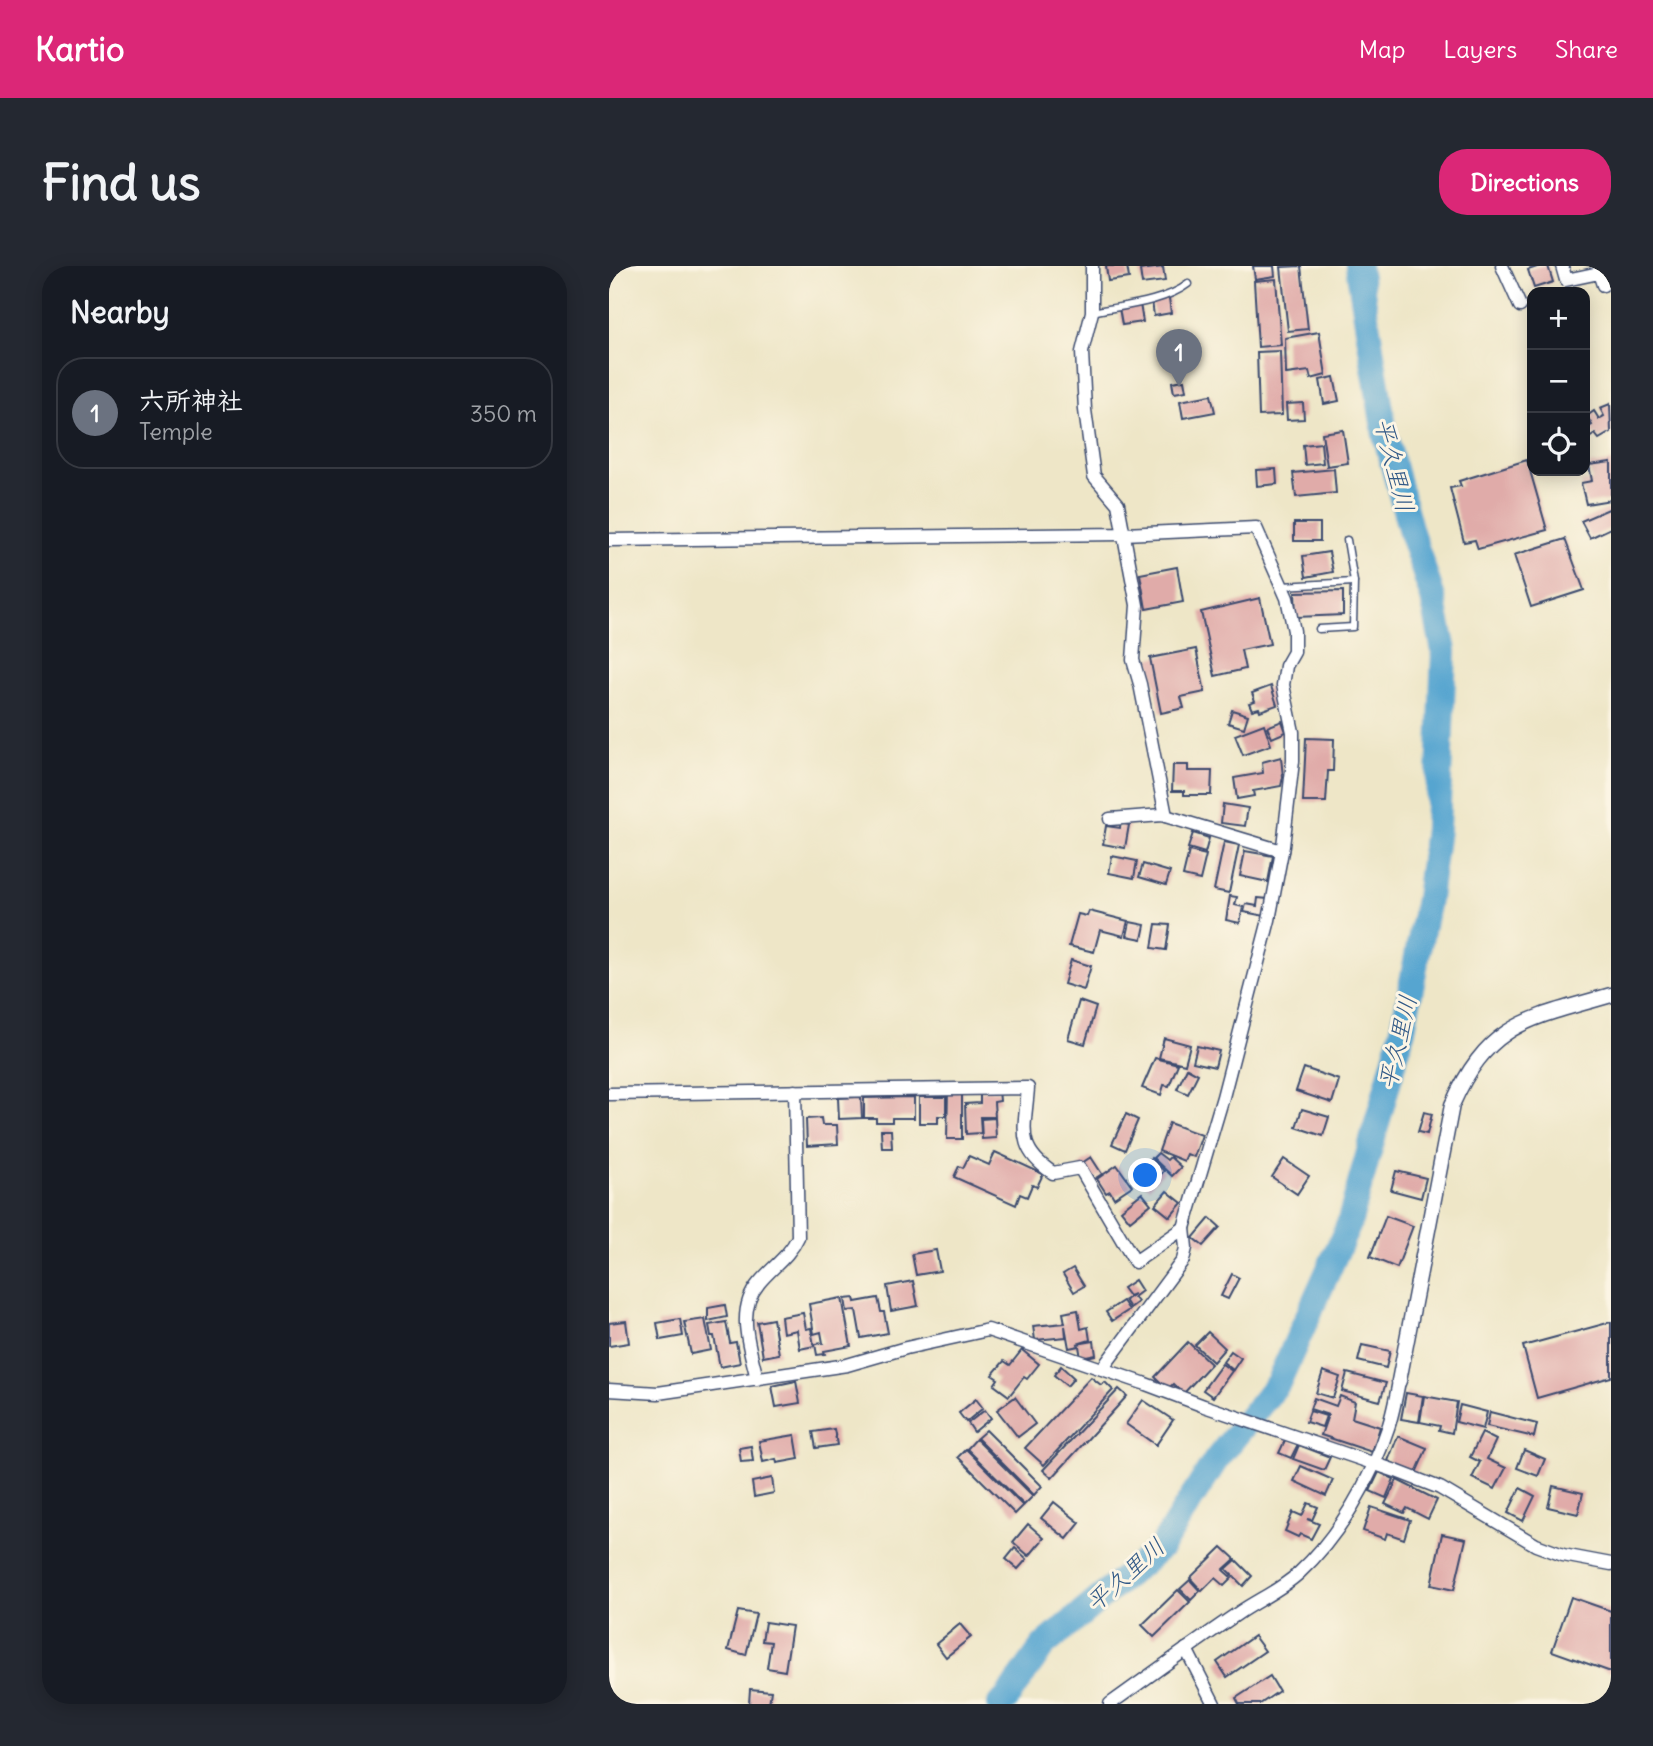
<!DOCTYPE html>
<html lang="en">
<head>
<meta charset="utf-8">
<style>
  body { margin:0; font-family:Delius,"Klee One",sans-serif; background:#242831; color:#f1f3f6 }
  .controls { position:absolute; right:21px; top:21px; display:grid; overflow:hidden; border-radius:14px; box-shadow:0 4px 18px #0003 }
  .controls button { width:63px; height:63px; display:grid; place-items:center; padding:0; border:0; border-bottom:2px solid #363941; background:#171b24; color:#f1f3f6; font:35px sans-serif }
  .you { position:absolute; left:537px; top:910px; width:24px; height:24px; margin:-18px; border:5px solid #fff; border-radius:50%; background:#1a73e8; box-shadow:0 0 0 10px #1a73e833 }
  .badge { display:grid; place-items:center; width:46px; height:46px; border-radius:50%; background:#db2777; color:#fff; font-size:23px; font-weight:700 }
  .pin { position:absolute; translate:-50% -58px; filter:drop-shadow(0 2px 4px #0008) }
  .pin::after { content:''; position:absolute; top:37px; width:24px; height:21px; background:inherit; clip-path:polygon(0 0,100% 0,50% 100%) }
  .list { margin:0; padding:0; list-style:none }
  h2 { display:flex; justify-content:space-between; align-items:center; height:91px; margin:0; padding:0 28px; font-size:30px }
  h2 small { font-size:23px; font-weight:400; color:#9ea1a6 }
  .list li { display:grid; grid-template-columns:46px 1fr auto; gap:21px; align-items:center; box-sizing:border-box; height:112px; margin:0 14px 14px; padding:0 14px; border:2px solid #363941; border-radius:28px }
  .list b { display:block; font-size:26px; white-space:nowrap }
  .list p { margin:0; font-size:23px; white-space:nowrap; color:#9ea1a6 }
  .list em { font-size:23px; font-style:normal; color:#9ea1a6 }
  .icon { flex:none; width:38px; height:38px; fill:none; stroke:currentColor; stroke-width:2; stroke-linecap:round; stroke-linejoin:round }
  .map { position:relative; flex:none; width:1002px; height:1438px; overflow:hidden; border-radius:28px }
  header { display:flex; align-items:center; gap:42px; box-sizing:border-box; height:98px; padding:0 35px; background:#db2777; color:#fff }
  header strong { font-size:33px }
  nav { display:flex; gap:38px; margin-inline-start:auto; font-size:24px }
  .intro { display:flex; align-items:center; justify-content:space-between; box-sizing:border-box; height:168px; padding:0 42px }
  h1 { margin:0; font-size:49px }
  .button { padding:18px 32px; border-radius:28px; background:#db2777; color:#fff; font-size:24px; font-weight:700 }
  main { display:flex; gap:42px; padding:0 42px }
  aside { flex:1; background:#171b24; border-radius:28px; box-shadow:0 4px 18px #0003 }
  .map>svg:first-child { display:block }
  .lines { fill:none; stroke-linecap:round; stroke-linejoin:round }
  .river { stroke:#57a5d0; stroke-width:26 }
  .building { fill:#e0aba9 }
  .service-casing { stroke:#3b4a6e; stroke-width:9 }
  .minor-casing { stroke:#3b4a6e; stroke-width:15 }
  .tertiary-casing { stroke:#3b4a6e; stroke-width:17 }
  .service { stroke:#fff; stroke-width:6 }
  .minor { stroke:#fff; stroke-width:12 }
  .tertiary { stroke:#fff; stroke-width:14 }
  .labels { text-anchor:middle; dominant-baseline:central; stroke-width:6; stroke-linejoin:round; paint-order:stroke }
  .water-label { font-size:24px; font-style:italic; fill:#305886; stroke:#fcf5e5 }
</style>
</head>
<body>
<header>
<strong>Kartio</strong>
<nav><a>Map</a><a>Layers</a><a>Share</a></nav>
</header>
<div class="intro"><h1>Find us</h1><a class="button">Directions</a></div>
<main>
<aside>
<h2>Nearby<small></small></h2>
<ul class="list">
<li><span class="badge" style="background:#6b7280">1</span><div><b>六所神社</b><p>Temple</p></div><em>350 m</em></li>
</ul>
</aside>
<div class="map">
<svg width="1002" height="1438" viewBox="0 0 1002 1438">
  <rect width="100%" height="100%" fill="#fcf5e5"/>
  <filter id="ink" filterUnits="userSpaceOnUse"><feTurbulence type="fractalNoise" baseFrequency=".0143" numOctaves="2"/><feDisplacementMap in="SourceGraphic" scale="14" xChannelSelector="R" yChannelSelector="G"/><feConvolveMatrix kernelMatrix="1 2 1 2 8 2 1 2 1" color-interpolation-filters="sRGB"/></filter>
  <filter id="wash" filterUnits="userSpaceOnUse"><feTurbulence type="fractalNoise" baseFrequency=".00686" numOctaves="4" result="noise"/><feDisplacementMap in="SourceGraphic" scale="28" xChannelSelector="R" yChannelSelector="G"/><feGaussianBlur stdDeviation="1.57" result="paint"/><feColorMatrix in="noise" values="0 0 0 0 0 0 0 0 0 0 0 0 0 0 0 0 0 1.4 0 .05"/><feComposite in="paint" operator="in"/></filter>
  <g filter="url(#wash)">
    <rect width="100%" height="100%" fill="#eee6c7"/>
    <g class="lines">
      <polyline class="river" points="391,1438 397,1433 434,1380 552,1281 607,1194 669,1117 740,958 794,763 819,633 828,563 835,385 824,332 802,266 776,169 749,0"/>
    </g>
    <g id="blocks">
      <g class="building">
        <polygon points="497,0 518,0 520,12 499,15"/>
        <polygon points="644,0 665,0 666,10 646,13"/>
        <polygon points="692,0 699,63 679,65 672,1"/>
        <polygon points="931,0 939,0 944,16 925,22 919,4"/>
        <polygon points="554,1 556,15 533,18 531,4"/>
        <polygon points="667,13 672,79 649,81 645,15"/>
        <polygon points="560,32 562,47 545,50 543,35"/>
        <polygon points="531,38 534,56 513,59 510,42"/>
        <polygon points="710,66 717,109 702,113 700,105 677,108 676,72"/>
        <polygon points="671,85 673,149 650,150 648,86"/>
        <polygon points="725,111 730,135 715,138 711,114"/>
        <polygon points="575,114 577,125 565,127 563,116"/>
        <polygon points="602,129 606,146 574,152 571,135"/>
        <polygon points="694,137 695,153 678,154 677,138"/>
        <polygon points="1001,138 1002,166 990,173 986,168 977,174 976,163 983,159 978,150 985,145 990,153 995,150 991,142"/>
        <polygon points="734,164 739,197 718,200 713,167"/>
        <polygon points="712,177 714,197 696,199 694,179"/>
        <polygon points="918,194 938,264 869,283 866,274 855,276 841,222 852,220 850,215"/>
        <polygon points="1002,196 1002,234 977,238 972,217 983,215 980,199"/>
        <polygon points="667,203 668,218 648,220 647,204"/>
        <polygon points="725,203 727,227 687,231 684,207"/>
        <polygon points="1002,242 1002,262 981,272 972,255"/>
        <rect x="685" y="257" width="26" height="18"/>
        <polygon points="956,273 975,324 922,341 905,289"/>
        <polygon points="720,286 724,306 697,311 694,290"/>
        <polygon points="568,301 574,336 537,343 531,308"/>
        <polygon points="734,325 734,349 687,351 686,326"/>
        <polygon points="651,332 661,378 632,384 636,403 606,410 592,346"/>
        <polygon points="587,383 596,426 572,431 575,442 552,447 541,392"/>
        <polygon points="662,420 668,439 651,445 650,442 643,444 640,437 646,435 643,427"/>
        <polygon points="623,444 639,449 635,462 619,457"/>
        <polygon points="673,455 677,466 663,472 658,461"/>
        <polygon points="655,458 662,479 634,489 626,469"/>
        <polygon points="697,472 725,473 724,505 719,505 717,536 694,536"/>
        <polygon points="672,491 674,511 672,520 644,525 645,530 628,533 625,512 654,507 653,496"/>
        <polygon points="564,499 579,499 579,505 603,505 602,529 575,529 575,525 563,525"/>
        <polygon points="614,538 639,542 636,560 612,557"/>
        <polygon points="512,557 520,559 516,582 494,578 497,560 511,562"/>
        <polygon points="584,567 600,572 596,587 579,582"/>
        <polygon points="615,576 630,579 620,627 605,624"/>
        <polygon points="580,585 597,589 591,614 574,610"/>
        <polygon points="636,585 664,590 659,616 631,610"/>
        <polygon points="503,590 528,595 525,612 500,607"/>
        <polygon points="534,598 561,606 557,619 530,611"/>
        <polygon points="621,630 628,631 626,639 634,641 631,657 617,654"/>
        <polygon points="649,632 659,633 656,650 635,646 637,638 648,640"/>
        <polygon points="480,645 519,655 515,670 491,664 485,686 460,680 469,648 478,650"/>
        <polygon points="521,656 536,659 533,673 518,670"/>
        <polygon points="547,658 561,659 557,684 543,682"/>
        <polygon points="462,694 482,700 475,724 455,718"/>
        <polygon points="470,735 487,741 476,778 459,773"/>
        <polygon points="555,772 581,779 576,798 550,792"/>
        <polygon points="588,780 610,785 606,801 584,796"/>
        <polygon points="546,792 569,798 560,820 555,819 552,829 533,822"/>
        <polygon points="578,802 589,808 579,828 568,823"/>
        <polygon points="695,802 730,814 723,837 687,825"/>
        <polygon points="390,824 391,835 385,836 386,851 371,851 372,867 357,868 356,838 371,837 371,825"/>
        <polygon points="339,825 353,825 353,873 338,873"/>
        <polygon points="252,831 253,852 230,853 229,832"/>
        <polygon points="305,831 305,852 283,852 283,856 267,856 267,852 255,852 255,832"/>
        <polygon points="310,831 337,831 337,850 329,850 329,857 310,857"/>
        <polygon points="693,843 720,851 714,870 687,861"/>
        <polygon points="815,846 823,848 818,868 809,866"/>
        <polygon points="517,848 529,854 516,884 503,878"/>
        <polygon points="212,852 213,859 228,859 229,878 198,880 197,853"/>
        <polygon points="386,852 387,872 373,873 372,853"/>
        <polygon points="560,857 593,869 585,891 578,888 575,895 550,885"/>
        <polygon points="272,864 282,864 283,882 273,882"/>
        <polygon points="386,886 434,908 428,921 423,919 418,931 411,928 407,939 345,911 350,900 354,902 360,890 380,899"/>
        <polygon points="549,887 558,894 561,891 572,901 563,910 544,892"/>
        <polygon points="482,891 493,908 482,915 470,899"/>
        <polygon points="542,892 555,905 540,921 527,908"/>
        <polygon points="675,893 700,910 688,928 663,911"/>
        <polygon points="508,899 523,920 505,932 501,925 497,927 488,913"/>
        <polygon points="787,905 817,912 812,932 782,924"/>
        <polygon points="558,925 573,937 561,951 546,939"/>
        <polygon points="533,927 542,938 521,955 512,944"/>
        <polygon points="777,950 804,960 788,1002 761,991"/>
        <polygon points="601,952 611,961 594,980 584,972"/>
        <polygon points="327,984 331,1005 307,1009 303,988"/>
        <polygon points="464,1002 475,1020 465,1026 454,1008"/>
        <polygon points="623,1008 630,1012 619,1033 612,1030"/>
        <polygon points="526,1014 533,1025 525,1031 529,1036 521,1042 516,1034 525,1028 520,1030 514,1022"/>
        <polygon points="304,1015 309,1040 282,1045 278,1020"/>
        <polygon points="233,1032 242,1080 215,1085 216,1088 208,1089 206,1078 214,1077 212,1066 205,1068 200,1038"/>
        <polygon points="245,1032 246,1036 269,1032 272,1046 275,1046 279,1067 252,1072 247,1044 238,1045 236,1033"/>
        <polygon points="514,1035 520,1044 503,1055 497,1046"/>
        <polygon points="116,1039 118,1051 99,1055 99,1042"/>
        <polygon points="469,1044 472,1063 479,1061 481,1074 468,1078 485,1075 487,1089 472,1092 470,1080 460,1082 456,1060 457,1071 426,1074 424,1060 456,1057 454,1047"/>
        <polygon points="194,1047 197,1063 202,1062 205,1080 191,1083 188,1064 174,1067 172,1051"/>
        <polygon points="71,1053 74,1070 51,1074 48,1057"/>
        <polygon points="96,1053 102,1084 82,1088 75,1056"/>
        <polygon points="164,1053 170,1088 154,1091 148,1056"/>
        <polygon points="17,1055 20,1077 0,1080 0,1057"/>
        <polygon points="117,1056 121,1077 127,1076 131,1097 111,1101 105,1070 102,1070 100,1059"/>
        <polygon points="1002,1056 1002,1111 928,1132 914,1080"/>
        <polygon points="599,1066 616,1082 604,1096 586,1079"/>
        <polygon points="579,1076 602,1098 574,1128 564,1118 559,1123 546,1111"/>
        <polygon points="753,1079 781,1085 777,1102 749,1095"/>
        <polygon points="413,1084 430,1098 418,1113 415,1111 400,1130 385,1119 389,1113 383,1109 395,1095 401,1099"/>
        <polygon points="622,1085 632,1092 624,1104 614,1096"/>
        <polygon points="613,1098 623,1105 604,1131 594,1124"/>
        <polygon points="452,1100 465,1112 458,1120 445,1109"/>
        <polygon points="714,1105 731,1111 724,1132 707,1127"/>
        <polygon points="738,1107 777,1117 771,1135 733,1125"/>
        <polygon points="482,1111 492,1119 496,1116 504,1124 435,1199 416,1182"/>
        <polygon points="187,1115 191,1137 167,1141 163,1120"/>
        <polygon points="510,1123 518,1130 443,1212 434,1204"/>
        <polygon points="797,1127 814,1130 810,1156 792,1153"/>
        <polygon points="731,1130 746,1136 743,1152 771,1161 763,1186 712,1169 719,1149 701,1143 705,1132 727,1140"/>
        <polygon points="815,1130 848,1136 843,1167 830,1164 831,1160 811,1156"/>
        <polygon points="406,1131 426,1158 409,1171 388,1144"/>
        <polygon points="367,1133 374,1142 357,1156 350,1147"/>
        <polygon points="534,1134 564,1154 547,1179 517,1158"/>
        <polygon points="851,1139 878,1146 874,1163 847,1156"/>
        <polygon points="376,1144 382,1152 365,1166 359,1157"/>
        <polygon points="701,1145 717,1150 713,1161 697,1156"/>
        <polygon points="881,1146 928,1158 925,1171 878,1160"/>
        <polygon points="225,1163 228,1179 207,1182 204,1166"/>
        <polygon points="377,1164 433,1220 425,1229 368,1172"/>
        <polygon points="873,1167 887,1174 878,1193 897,1202 886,1223 863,1212 871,1196 861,1191"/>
        <polygon points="186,1169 190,1193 168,1197 167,1193 154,1196 150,1175"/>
        <polygon points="789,1170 818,1182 807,1207 779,1195"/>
        <polygon points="677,1172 689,1178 682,1192 670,1187"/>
        <polygon points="367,1173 424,1230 415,1239 358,1183"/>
        <polygon points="690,1179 721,1191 715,1204 684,1193"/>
        <polygon points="142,1180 144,1195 132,1196 130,1182"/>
        <polygon points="357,1183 414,1240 406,1248 349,1191"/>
        <polygon points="915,1184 936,1193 929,1210 908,1202"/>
        <polygon points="692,1200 724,1214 717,1230 685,1215"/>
        <polygon points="770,1206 785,1213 777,1232 761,1225"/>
        <polygon points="163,1212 165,1227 145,1231 143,1216"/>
        <polygon points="788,1214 828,1234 819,1253 798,1242 795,1247 776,1238"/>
        <polygon points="944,1220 974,1227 969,1248 939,1241"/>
        <polygon points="911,1222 926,1230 914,1255 899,1247"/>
        <polygon points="445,1236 471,1257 458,1273 432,1252"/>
        <polygon points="699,1237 709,1241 703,1254 698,1253 710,1258 702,1273 691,1268 689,1271 676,1265 684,1246 693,1250"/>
        <polygon points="762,1241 801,1254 795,1273 778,1267 776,1273 754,1265"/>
        <polygon points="419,1258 435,1272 420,1290 404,1276"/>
        <polygon points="833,1268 857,1273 845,1324 822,1319"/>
        <polygon points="613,1281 626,1293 614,1304 623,1312 615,1320 606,1312 593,1325 581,1312"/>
        <polygon points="406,1282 418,1293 409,1303 397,1293"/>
        <polygon points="627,1294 643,1310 634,1320 617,1303"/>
        <polygon points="581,1314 591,1325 582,1334 571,1323"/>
        <polygon points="569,1324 581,1336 545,1371 533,1359"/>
        <polygon points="962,1331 1002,1345 1002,1406 943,1385"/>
        <polygon points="129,1345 147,1348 137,1389 119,1384"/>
        <polygon points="156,1356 183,1360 176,1405 158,1402 162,1376 153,1375"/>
        <polygon points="351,1358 362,1371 337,1391 327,1378"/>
        <polygon points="645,1370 656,1385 618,1411 608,1396"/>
        <polygon points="661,1410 670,1425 651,1438 630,1438 627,1432"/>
        <polygon points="141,1423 162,1425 160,1438 140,1438"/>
      </g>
    </g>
  </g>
  <g filter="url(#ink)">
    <use href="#blocks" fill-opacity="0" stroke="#3b4a6e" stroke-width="2"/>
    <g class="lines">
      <g class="service-casing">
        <g id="service">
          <path d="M 483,46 C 512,40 556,36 579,18"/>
          <polyline points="673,320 745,316"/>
          <polyline points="710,363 744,361 745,316 738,274"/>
        </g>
      </g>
      <g class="minor-casing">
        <g id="minor">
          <polyline points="483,0 483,46 473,86 476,144 485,210 509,238 528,339 524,394 531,418 557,550"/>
          <polyline points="893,0 911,40"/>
          <polyline points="953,0 957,14 990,7 994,19"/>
          <polyline points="0,274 515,268 647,262 678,332 685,365 685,386 677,400 674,419 684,466 684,495 674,580 660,654 614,831 575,962 577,982 574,994 493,1103"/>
          <polyline points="501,553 553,549 673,585"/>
          <path d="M 0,828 L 419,822 C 416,863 406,882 444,907 L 471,902 L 526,996 L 575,962"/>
          <path d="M 148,1113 C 141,1081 126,1045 150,1017 C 163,1001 180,991 189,971 L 186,825"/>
          <polyline points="0,1124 49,1127 238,1099 297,1082 379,1064 534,1117 595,1140 787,1205 831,1222 927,1279 954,1289 1002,1298"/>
          <polyline points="577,1383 605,1438"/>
          <path d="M 501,1438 C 543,1408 585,1377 628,1348 C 648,1334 672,1324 690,1307 C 730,1270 762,1214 779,1162 C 784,1147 787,1131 790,1115"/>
        </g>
      </g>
      <g class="tertiary-casing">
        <path id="tertiary" d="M 790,1115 L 843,839 C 880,755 921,753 1002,729"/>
      </g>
      <use href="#service" class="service"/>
      <use href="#minor" class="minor"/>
      <use href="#tertiary" class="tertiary"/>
    </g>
  </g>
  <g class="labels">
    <g class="water-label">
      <text transform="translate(786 199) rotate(76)">平久里川</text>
      <text transform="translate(788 776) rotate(-77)">平久里川</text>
      <text transform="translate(516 1308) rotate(-42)">平久里川</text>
    </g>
  </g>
</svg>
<div class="controls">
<button>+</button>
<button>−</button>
<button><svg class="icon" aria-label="locate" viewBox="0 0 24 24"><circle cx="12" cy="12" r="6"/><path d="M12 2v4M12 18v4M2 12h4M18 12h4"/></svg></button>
</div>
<div class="you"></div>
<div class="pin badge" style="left:570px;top:121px;background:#6b7280">1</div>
</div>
</main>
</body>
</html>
